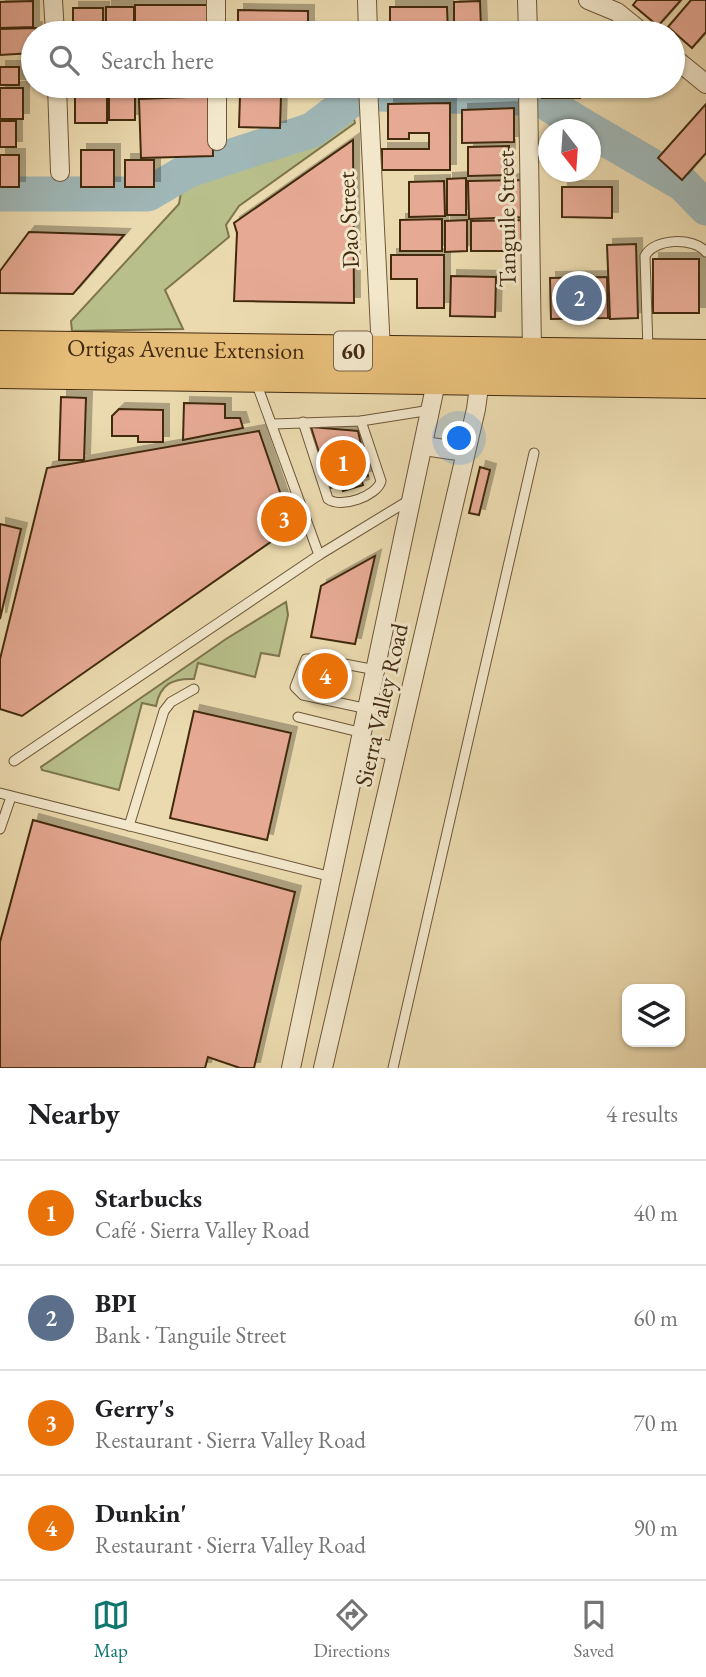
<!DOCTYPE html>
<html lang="en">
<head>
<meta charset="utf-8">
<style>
  body { margin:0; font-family:"EB Garamond",serif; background:#f2f2f2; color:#202124 }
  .controls { position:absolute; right:21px; bottom:21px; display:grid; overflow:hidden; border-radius:14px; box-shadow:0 2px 5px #0004 }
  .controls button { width:63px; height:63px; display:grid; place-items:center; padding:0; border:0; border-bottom:2px solid #e0e0e0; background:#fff; color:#202124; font:35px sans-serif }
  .compass { position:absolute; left:538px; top:119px; width:63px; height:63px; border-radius:50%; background:#fff; box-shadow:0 2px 5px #0004; rotate:163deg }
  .you { position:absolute; left:460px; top:439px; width:24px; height:24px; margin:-18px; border:5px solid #fff; border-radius:50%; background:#1a73e8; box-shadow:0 0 0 10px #1a73e833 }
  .badge { display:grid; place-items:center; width:46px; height:46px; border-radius:50%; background:#0f766e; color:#fff; font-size:23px; font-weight:700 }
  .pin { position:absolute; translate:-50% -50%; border:4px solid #fff; box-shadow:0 2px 7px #0006 }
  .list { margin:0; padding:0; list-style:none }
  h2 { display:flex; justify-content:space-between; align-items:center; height:91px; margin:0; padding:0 28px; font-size:30px }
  h2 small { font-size:23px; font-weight:400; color:#757577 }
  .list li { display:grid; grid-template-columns:46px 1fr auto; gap:21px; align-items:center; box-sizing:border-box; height:105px; padding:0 28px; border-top:2px solid #e0e0e0 }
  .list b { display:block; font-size:26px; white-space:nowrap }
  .list p { margin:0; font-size:23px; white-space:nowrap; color:#757577 }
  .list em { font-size:23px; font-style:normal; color:#757577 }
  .icon { flex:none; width:38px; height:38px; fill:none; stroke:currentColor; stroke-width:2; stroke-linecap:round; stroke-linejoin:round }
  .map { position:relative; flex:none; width:706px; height:1068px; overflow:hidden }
  .search { position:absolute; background:#fff; box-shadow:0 2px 5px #0004; left:21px; right:21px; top:21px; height:77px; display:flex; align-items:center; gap:18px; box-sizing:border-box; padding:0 24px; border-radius:38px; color:#757577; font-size:26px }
  .sheet { height:511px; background:#fff }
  nav { display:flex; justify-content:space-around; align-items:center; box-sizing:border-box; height:98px; border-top:2px solid #e0e0e0; background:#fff; font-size:19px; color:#757577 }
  nav a { display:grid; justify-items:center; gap:4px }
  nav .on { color:#0f766e }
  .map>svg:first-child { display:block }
  .green { fill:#b8bf8a; stroke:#7e754d; stroke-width:2 }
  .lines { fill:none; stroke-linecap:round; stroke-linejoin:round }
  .river { stroke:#9fb7b7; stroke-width:35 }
  .building { fill:#e6aa94; stroke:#432b10; stroke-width:2; filter:url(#shadow) }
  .service-casing { stroke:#6d5738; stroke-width:11 }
  .minor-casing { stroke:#6d5738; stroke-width:20 }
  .primary-casing { stroke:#432b10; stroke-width:32 }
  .service { stroke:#f2e7cb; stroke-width:9 }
  .minor { stroke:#f2e7cb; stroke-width:18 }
  .primary { stroke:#e6bd78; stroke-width:30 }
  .labels { text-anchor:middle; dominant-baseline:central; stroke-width:6; stroke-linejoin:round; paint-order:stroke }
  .shield { fill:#f2e7cb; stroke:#786348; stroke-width:2 }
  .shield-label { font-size:23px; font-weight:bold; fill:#432b10 }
  .street-label { font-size:24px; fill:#432b10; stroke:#f2e7cb }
</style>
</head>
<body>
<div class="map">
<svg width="706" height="1068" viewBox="0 0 706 1068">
  <defs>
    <filter id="shadow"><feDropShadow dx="6" dy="-6" stdDeviation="0" flood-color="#0004"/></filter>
  </defs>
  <rect width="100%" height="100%" fill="#ebdaaf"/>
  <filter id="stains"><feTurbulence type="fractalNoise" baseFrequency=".00286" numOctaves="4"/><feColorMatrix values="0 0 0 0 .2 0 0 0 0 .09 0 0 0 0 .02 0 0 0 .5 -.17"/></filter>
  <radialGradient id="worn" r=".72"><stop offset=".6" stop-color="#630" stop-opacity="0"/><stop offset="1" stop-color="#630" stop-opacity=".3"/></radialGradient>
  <g class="green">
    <polygon points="351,107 355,123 239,206 226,225 229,237 165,290 183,329 72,331 71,321 179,204 183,181 313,135"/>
    <path d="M 286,602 L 288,615 L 279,656 L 261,653 L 255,677 L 198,663 L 194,679 C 173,678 160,684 156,706 L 142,703 L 119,790 L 42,770 L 41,767 L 226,639 Z"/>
  </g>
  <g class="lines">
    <g class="river">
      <polyline points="379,94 517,98"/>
      <polyline points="540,99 590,130"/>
      <polyline points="590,130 683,184 706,208"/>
      <polyline points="0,194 148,194 189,170 312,130 358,95"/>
    </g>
  </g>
  <g class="building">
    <polygon points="637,0 681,0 658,26 633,5"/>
    <polygon points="691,0 706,0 706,32 692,48 668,27"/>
    <polygon points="33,1 33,27 0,28 0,2"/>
    <polygon points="480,1 481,27 454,27 454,2"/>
    <rect x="135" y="5" width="79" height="28"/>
    <rect x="106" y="7" width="28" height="26"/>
    <polygon points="390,7 447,7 448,33 390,33"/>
    <rect x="73" y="8" width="30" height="25"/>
    <polygon points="238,10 308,11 308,33 238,33"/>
    <polygon points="36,28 33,53 0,55 0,29"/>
    <polygon points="541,29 579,33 540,33"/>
    <rect x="0" y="67" width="19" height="18"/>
    <rect x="138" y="86" width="75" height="9"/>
    <polygon points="252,86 314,86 313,92 252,91"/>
    <polygon points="452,86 476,86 475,94 452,93"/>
    <rect x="480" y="86" width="24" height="7"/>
    <polygon points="543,86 580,86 580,98 542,98"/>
    <rect x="109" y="87" width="26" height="33"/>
    <rect x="0" y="88" width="23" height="31"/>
    <rect x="75" y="90" width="32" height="33"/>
    <polygon points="212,96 213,156 141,158 139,99"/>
    <polygon points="240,96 281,96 280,128 239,127"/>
    <polygon points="450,103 450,170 382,170 382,149 429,149 429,133 409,133 409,139 388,139 388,104"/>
    <polygon points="706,104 706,153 682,180 658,158"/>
    <polygon points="514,108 514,142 462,143 462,110"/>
    <rect x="0" y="121" width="16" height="26"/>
    <polygon points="353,140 354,303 234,301 237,233 234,223"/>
    <polygon points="509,146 509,175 468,176 468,147"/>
    <rect x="81" y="150" width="33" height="37"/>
    <rect x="0" y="155" width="19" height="32"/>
    <rect x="125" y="160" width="29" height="27"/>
    <polygon points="466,178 466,215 447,215 447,179"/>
    <polygon points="527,180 528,217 469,219 468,181"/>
    <polygon points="444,181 445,216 409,217 409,182"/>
    <polygon points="562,187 612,187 612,218 562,217"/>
    <polygon points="442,219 442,251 400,251 400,220"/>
    <polygon points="467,220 467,251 445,252 445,221"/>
    <polygon points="529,220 529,251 471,251 471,221"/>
    <polygon points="29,232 124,235 73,294 0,293 0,271"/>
    <polygon points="636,244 638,318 610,319 607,245"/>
    <polygon points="391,255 444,255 444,308 417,308 417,279 391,279"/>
    <rect x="653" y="259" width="46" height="54"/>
    <polygon points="451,276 496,277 495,317 450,316"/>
    <polygon points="607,277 608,318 551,319 550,278"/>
    <polygon points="61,397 86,398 84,460 59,460"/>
    <polygon points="184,403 225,404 225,418 240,418 243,428 183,440"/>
    <polygon points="119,409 163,410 163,442 138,442 138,436 112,436 112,416"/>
    <polygon points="311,427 358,431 368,476 361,478 363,485 343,491 341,485 330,488"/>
    <polygon points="259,431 292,527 22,716 0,709 0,659 47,468"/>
    <polygon points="480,467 490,470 479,515 469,513"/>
    <polygon points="0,524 21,529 0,619"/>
    <polygon points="375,556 355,644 311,637 321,586"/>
    <polygon points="311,663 344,669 340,689 307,683"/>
    <polygon points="194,711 291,733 267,840 170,818"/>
    <polygon points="33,820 295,892 254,1068 240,1068 208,1057 205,1068 0,1068 0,942"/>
  </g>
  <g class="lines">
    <g class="service-casing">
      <g id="service">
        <path d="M 648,349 L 645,256 C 654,238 694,237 706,252"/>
        <polyline points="256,382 319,555"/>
        <path d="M 303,422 L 328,499 C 341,509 377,496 381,481 L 361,421"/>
        <polyline points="273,424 361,421 431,410"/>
        <polyline points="368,709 303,695 295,687 306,659 318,659 376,670"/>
        <polyline points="298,717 363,733"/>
        <polyline points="14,761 319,555 411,499"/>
        <polyline points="0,793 332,877"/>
        <polyline points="129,826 164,711 171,702 194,689"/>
        <polyline points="0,829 11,797"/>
        <polyline points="393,1068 534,453"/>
      </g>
    </g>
    <g class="minor-casing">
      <g id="minor">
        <polyline points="53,0 55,33"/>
        <polyline points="216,0 216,33"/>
        <polyline points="367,0 368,33"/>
        <polyline points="527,0 528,33"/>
        <polyline points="588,0 617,12 643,33"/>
        <polyline points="673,57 706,84"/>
        <polyline points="57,86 60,172"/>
        <polyline points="217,86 217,141"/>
        <polyline points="368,86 381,351"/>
        <polyline points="528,86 532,352"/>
        <polyline points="424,446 465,452"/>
        <polyline points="361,743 396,752"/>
        <polyline points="291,1068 438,373"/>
        <polyline points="323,1068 476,409 481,372"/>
      </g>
    </g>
    <g class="primary-casing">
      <g id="primary">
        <path id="s1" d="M 0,346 L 706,355"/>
        <polyline points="0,373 706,383"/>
      </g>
    </g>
    <use href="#service" class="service"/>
    <use href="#minor" class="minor"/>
    <use href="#primary" class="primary"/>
  </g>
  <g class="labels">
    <rect class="shield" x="334" y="331.5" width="38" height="39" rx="5"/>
    <g class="shield-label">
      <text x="353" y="351">60</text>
    </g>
    <g class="street-label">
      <text transform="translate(506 219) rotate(-91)">Tanguile Street</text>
      <text transform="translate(348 220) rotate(-93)">Dao Street</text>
      <text stroke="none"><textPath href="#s1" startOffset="186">Ortigas Avenue Extension</textPath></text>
      <text transform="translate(381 705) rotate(-77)">Sierra Valley Road</text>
    </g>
  </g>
  <rect width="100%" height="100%" filter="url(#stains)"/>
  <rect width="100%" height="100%" fill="url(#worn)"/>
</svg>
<div class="controls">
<button><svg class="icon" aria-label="layers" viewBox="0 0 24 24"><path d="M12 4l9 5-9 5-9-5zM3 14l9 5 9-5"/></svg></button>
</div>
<svg class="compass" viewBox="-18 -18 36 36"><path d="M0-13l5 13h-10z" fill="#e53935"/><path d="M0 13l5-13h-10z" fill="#757577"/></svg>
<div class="you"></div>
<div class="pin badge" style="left:343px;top:463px;background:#e8710a">1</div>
<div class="pin badge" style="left:579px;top:298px;background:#5c6f8a">2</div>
<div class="pin badge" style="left:284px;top:519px;background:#e8710a">3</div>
<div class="pin badge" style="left:325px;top:676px;background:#e8710a">4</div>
<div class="search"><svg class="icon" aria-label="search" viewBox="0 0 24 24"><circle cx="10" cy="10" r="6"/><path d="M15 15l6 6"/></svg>Search here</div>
</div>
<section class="sheet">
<h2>Nearby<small>4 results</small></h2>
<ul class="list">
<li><span class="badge" style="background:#e8710a">1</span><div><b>Starbucks</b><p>Café · Sierra Valley Road</p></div><em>40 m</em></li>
<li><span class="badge" style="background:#5c6f8a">2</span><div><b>BPI</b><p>Bank · Tanguile Street</p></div><em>60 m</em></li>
<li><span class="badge" style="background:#e8710a">3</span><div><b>Gerry's</b><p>Restaurant · Sierra Valley Road</p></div><em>70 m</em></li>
<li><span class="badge" style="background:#e8710a">4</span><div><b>Dunkin'</b><p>Restaurant · Sierra Valley Road</p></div><em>90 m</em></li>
</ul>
</section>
<nav>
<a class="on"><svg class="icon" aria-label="map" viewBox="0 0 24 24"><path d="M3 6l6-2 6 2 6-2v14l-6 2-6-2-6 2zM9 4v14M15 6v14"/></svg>Map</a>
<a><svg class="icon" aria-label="directions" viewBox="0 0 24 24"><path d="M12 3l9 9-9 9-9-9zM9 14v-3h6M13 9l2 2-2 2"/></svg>Directions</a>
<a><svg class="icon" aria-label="saved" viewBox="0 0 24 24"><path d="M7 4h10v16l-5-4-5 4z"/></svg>Saved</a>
</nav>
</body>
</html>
